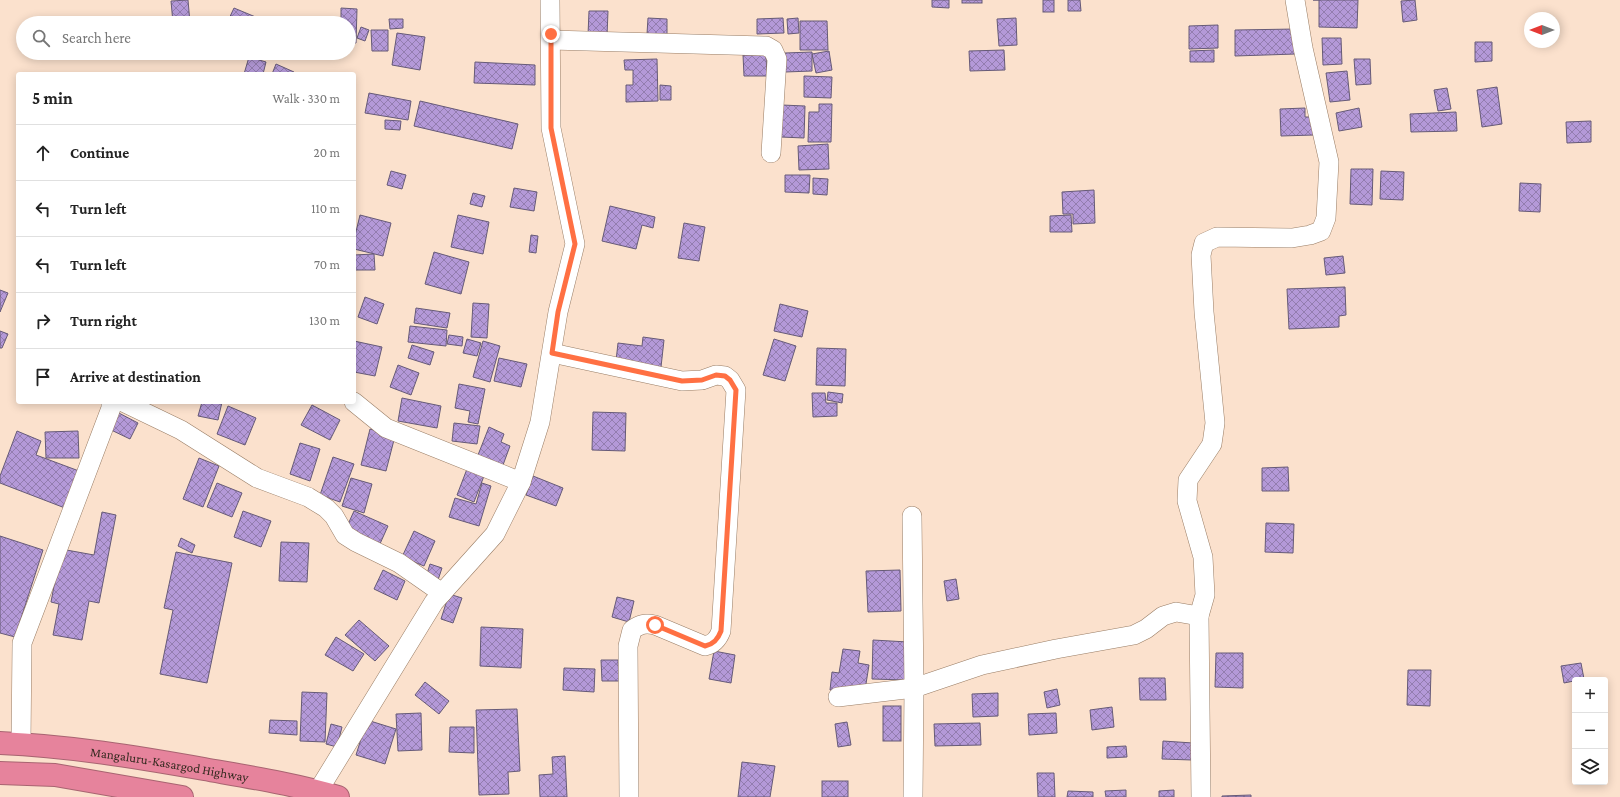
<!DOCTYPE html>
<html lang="en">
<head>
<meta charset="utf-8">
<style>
  body { margin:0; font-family:"Crimson Pro",serif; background:#f2f2f2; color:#222 }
  .controls { position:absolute; right:12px; bottom:12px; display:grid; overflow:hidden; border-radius:4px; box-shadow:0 2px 10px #0003 }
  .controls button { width:36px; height:36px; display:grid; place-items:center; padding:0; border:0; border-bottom:1px solid #e0e0e0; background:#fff; color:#222; font:20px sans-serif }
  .compass { position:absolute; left:1524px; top:12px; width:36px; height:36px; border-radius:50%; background:#fff; box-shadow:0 2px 10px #0003; rotate:270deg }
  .stop { position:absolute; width:12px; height:12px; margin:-9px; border:3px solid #ff7043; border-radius:50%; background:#fff }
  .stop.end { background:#ff7043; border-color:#fff; box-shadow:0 1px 4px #0008 }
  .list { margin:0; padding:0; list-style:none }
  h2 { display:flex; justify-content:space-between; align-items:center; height:52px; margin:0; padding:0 16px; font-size:17px }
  h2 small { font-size:13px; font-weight:400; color:#767676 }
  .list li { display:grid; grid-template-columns:26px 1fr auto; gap:12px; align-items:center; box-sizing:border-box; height:56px; padding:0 16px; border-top:1px solid #e0e0e0 }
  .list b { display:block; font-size:15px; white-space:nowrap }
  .list em { font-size:13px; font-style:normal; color:#767676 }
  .icon { flex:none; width:22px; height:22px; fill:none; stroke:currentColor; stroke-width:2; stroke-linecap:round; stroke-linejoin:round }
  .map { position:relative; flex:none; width:1620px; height:797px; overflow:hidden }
  .search { position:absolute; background:#fff; box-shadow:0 2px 10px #0003; left:16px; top:16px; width:340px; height:44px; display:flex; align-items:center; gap:10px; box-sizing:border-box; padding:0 14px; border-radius:22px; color:#767676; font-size:15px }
  .panel { position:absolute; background:#fff; box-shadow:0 2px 10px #0003; left:16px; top:72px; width:340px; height:332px; border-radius:4px }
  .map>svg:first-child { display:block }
  .building { fill:url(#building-cross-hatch); stroke:#665a77 }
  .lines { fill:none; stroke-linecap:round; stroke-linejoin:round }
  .minor-casing { stroke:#997d65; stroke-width:20 }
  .highway-casing { stroke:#a86471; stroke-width:24 }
  .minor { stroke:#fff; stroke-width:19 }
  .highway { stroke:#e6839c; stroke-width:22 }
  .route { stroke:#ff7043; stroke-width:5 }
  .labels { text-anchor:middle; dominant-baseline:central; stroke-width:3; stroke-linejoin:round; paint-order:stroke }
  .street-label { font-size:13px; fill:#362a20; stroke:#fbe1cd }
</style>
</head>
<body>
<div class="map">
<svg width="1620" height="797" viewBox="0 0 1620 797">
  <defs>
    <pattern id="building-cross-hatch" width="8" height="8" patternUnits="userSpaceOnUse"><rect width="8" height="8" fill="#b499d8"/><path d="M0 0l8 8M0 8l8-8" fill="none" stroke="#937daf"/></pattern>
  </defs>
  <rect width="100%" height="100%" fill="#fbe1cd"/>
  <g class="building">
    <polygon points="188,0 190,23 173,23 171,1"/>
    <polygon points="932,0 949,0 949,8 932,7"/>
    <rect x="962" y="0" width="20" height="3"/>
    <rect x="1043" y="0" width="11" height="12"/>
    <polygon points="1068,0 1080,0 1081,11 1068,11"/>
    <polygon points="1313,0 1358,0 1357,28 1319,27 1319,0"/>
    <polygon points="1415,0 1417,20 1403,22 1401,1"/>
    <polygon points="234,8 258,18 256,23 227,23"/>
    <polygon points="341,8 357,9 356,43 349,43 349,23 341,23"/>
    <polygon points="589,11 608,11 607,36 588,35"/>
    <polygon points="648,18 667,19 667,35 647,34"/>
    <polygon points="783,18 784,33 757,34 757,19"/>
    <polygon points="798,18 799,33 788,34 787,19"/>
    <polygon points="1016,18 1017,45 999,46 997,19"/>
    <polygon points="389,19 403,19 403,28 390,29"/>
    <polygon points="800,21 827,21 828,50 800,50"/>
    <polygon points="1218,25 1218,48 1189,49 1189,26"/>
    <polygon points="361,27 369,30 365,41 357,38"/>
    <polygon points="1296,29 1296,54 1235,56 1235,30"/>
    <polygon points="371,30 388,30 388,51 372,51"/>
    <polygon points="397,33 425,37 420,70 392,65"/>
    <polygon points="1322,38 1341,38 1342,64 1323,65"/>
    <polygon points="1475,42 1492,42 1492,61 1475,62"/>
    <polygon points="1004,50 1005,70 970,71 969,51"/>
    <polygon points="1214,50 1214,62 1190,62 1190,51"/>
    <polygon points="829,51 832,70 816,73 812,54"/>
    <polygon points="812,52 812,71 785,72 785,53"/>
    <polygon points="743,55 766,55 767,76 744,76"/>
    <polygon points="249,57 266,62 263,74 244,74"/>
    <polygon points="657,59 658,101 626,102 626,85 633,85 633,70 625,70 624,60"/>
    <polygon points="1354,59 1370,59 1371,84 1356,85"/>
    <polygon points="475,62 535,65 535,85 474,83"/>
    <polygon points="276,64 294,72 293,74 272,74"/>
    <polygon points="1347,71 1350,100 1330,102 1326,73"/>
    <polygon points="804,76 832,77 831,98 804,97"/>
    <polygon points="660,85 671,86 671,100 660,100"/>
    <polygon points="1497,87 1502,124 1482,127 1477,90"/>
    <polygon points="1447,88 1451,109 1438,111 1434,90"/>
    <polygon points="369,93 411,101 408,120 365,113"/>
    <polygon points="420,101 518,124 512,149 414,126"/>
    <polygon points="819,104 832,104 831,142 808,142 809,112 819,112"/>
    <polygon points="782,105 805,106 804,138 781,137"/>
    <polygon points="1305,108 1305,117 1314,117 1314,135 1281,136 1280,109"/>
    <polygon points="1359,108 1362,127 1339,131 1336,113"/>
    <polygon points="1456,112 1457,131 1411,132 1410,114"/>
    <polygon points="385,120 401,121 400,130 385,129"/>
    <polygon points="1591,121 1591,142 1567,143 1566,122"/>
    <polygon points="828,144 829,169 799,170 798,146"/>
    <polygon points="1351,169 1373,169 1372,205 1350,204"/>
    <polygon points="391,171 406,175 402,189 387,185"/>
    <polygon points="1381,171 1404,172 1403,200 1380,199"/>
    <polygon points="785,175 810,175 809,193 785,192"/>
    <polygon points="813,178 828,179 827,195 813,194"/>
    <polygon points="1520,183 1541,184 1540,212 1519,211"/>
    <polygon points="514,188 537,192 534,211 510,207"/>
    <polygon points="1094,190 1095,223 1073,224 1073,214 1063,214 1062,192"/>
    <polygon points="473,193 485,196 482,207 470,204"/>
    <polygon points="610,206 655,217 653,228 642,225 636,249 602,241"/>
    <polygon points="360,215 391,223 383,256 354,249 354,240"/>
    <polygon points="458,215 489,222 483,254 451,247"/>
    <polygon points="1071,215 1072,232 1050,232 1050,216"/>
    <polygon points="684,223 705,227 699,261 678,258"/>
    <polygon points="531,235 538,236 536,253 529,252"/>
    <polygon points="434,252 469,262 461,294 425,284"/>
    <polygon points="374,254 375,270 354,270 354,255"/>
    <polygon points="1343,256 1345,273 1326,275 1324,258"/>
    <polygon points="1345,287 1346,315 1339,316 1339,327 1289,329 1287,289"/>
    <polygon points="0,290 8,293 0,312"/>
    <polygon points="365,297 384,304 377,324 358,317"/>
    <polygon points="473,303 489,304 487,338 471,337"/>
    <polygon points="780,304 808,311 802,337 774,331"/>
    <polygon points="416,308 450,313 447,328 414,323"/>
    <polygon points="410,326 447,330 446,346 408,342"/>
    <polygon points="0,331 8,334 2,348 0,348"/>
    <polygon points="449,335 463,337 462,346 447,344"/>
    <polygon points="643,337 664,340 661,367 616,361 618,343 642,346"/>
    <polygon points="467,339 481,343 477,356 463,353"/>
    <polygon points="774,339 796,346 785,381 763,375"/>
    <polygon points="354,341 382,347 375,376 354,372"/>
    <polygon points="483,341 500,346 490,382 473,377"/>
    <polygon points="412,345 434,352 430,365 408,358"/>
    <polygon points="817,348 846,349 845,386 816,385"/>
    <polygon points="499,358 527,364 521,387 494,381"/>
    <polygon points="398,365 419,373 411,395 390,387"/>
    <polygon points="459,384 485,389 478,424 468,422 470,411 455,408"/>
    <polygon points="828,392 843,394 842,403 827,400"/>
    <polygon points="812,393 825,393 826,403 837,403 837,416 813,417"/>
    <polygon points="402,398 441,406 437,428 398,421"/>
    <polygon points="202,402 222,402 218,420 198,416"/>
    <polygon points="312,405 340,420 330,440 301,425"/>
    <polygon points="228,406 256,418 245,445 217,434"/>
    <polygon points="115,411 138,423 130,439 107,428"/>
    <polygon points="593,412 626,413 625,451 592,450"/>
    <polygon points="454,423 480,426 477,444 452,441"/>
    <polygon points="489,427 504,434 501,442 510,446 503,465 478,455"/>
    <polygon points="370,429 395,436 386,471 361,465"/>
    <polygon points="17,431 41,441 36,455 79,471 65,508 0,483 0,476"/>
    <polygon points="78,431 79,458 46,458 45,432"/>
    <polygon points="300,443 320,449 310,481 290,474"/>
    <polygon points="333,457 354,464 340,502 320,495"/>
    <polygon points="199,458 219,466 203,507 183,499"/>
    <polygon points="1288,467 1289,491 1262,491 1262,468"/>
    <polygon points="467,469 484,476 474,502 457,495"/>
    <polygon points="533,476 563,488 556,506 526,495"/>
    <polygon points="351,478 372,484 364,513 342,506"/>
    <polygon points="217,483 242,493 232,517 207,507"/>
    <polygon points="482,483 491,486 479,526 449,517 455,498 476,504"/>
    <polygon points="243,511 271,521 261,547 234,537"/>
    <polygon points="354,511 388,526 379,546 345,531"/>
    <polygon points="102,512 116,515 99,603 89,601 82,640 53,635 59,604 51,602 61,549 94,555"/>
    <polygon points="1266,523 1294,524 1293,553 1265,552"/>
    <polygon points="414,531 435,541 424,566 402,557"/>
    <polygon points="0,536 43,550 15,637 0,633"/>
    <polygon points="181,538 195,545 192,553 178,546"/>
    <polygon points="281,542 309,543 307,582 279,581"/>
    <polygon points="176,552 232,563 207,683 160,674 173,610 164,608"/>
    <polygon points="430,564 442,568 438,580 426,577"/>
    <polygon points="383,570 405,581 397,600 374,589"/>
    <polygon points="900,570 901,611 868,612 866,571"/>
    <polygon points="956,579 959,599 947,601 944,581"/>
    <polygon points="449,594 462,598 453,623 441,619"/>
    <polygon points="617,597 634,601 629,622 612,617"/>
    <polygon points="359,620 389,646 375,661 345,635"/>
    <polygon points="481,627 523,629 521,668 480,666"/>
    <polygon points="336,637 364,654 353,671 325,655"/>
    <polygon points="873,640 908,642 906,680 872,679"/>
    <polygon points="843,649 860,651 858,663 869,665 865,690 844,692 830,690 832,672 839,673"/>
    <polygon points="714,651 735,655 731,683 709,679"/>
    <polygon points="1216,653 1243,653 1243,688 1215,687"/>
    <polygon points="601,660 618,660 619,681 602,681"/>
    <polygon points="1581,663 1584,679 1564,683 1561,666"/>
    <polygon points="564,668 595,669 594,692 563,690"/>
    <polygon points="1408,670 1431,670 1430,706 1407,705"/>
    <polygon points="1139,678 1165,678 1166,700 1140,700"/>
    <polygon points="425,682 449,701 439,714 415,695"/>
    <polygon points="1057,689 1060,705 1047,708 1044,692"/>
    <polygon points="302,692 327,693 325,742 300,741"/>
    <polygon points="998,693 998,716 973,717 972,694"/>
    <rect x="883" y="706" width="18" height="35"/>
    <polygon points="1112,707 1114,727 1092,730 1090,710"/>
    <polygon points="517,709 520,771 508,772 509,794 479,795 476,710"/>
    <polygon points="421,713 422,750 398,751 396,714"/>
    <polygon points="1056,713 1057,733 1029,735 1028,714"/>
    <polygon points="270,720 297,721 297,735 269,733"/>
    <polygon points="367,720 396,729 385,764 356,755"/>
    <polygon points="847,722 851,745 838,747 835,724"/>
    <polygon points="980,723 981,745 935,746 934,724"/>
    <polygon points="331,724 342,727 337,747 326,744"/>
    <polygon points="450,727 474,727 474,753 449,752"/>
    <polygon points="1163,741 1193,743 1192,760 1162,759"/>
    <polygon points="1126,746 1127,757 1107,758 1107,747"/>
    <polygon points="565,756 567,797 540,797 539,775 553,774 552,757"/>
    <polygon points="742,762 775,766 770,797 738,797"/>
    <polygon points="1037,773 1054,773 1055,797 1038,797"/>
    <rect x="822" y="781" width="26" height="16"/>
    <polygon points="1126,790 1126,797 1106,797 1105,791"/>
    <polygon points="1174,790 1174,797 1159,797 1159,791"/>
    <polygon points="1068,791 1093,792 1093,797 1067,797"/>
    <polygon points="1251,795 1251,797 1222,797 1222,796"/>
  </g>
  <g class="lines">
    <g class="minor-casing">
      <g id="minor">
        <polyline points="551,40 766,46 773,50 777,59 771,153"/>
        <path d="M 552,353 L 682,381 L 702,380 L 716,375 L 725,376 L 730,380 L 736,390 L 721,631 C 718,639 714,644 705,646 L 655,625 C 645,623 640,624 632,630 L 628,646 L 629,797"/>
        <polyline points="123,402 181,430 257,478 308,497 326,508 334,516 345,535 356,542 399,563 442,593"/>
        <polyline points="354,402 386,428 521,482"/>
        <polyline points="912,516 914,688 913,797"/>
        <polyline points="838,697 914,688 982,665 1056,649 1134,635 1146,629 1163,616 1176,612 1199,616"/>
        <polyline points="21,744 22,643 111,408 111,402"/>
        <polyline points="318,791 434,602 495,534 521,482 540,422 558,312 575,244 551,128 550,0"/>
        <polyline points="1201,797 1199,616 1205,595 1203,557 1187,501 1188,480 1212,444 1215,423 1204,312 1201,255 1204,243 1217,237 1292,238 1310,235 1321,231 1326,218 1329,162 1303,48 1295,0"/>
      </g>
    </g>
    <g class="highway-casing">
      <g id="highway">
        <path id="s1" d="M 0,743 C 69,746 136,757 204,769 C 249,777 294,784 338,797"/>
        <polyline points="0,773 55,775 182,797"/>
      </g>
    </g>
    <use href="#minor" class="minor"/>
    <use href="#highway" class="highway"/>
  </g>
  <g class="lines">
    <path class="route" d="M 551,34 L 551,128 L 575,244 L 558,312 L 552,353 L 682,381 L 702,380 L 716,375 L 725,376 L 730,380 L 736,390 L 721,631 C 718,639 714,644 705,646 L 655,625"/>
  </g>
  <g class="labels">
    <g class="street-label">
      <text stroke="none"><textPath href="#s1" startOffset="171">Mangaluru-Kasargod Highway</textPath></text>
    </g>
  </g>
</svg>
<div class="controls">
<button>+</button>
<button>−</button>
<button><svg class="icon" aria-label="layers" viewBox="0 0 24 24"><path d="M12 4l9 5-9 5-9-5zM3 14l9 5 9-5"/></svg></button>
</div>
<svg class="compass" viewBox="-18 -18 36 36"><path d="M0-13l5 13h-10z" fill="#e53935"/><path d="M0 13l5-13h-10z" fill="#767676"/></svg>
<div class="stop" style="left:655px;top:625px"></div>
<div class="stop end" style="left:551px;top:34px"></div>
<div class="search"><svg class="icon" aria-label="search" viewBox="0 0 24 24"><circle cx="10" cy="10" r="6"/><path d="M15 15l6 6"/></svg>Search here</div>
<section class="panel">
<h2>5 min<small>Walk · 330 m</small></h2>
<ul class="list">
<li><svg class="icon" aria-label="ahead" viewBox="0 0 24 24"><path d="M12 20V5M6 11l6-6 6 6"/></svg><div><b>Continue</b></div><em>20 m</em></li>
<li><svg class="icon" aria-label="left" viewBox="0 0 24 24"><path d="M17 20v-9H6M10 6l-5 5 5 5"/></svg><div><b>Turn left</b></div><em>110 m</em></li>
<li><svg class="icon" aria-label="left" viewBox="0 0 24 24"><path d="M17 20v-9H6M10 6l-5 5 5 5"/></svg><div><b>Turn left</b></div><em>70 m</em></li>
<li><svg class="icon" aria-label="right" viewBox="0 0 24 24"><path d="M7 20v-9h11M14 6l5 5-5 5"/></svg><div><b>Turn right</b></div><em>130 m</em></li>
<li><svg class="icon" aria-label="arrive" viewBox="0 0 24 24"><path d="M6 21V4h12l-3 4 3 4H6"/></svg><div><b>Arrive at destination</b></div></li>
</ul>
</section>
</div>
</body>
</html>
